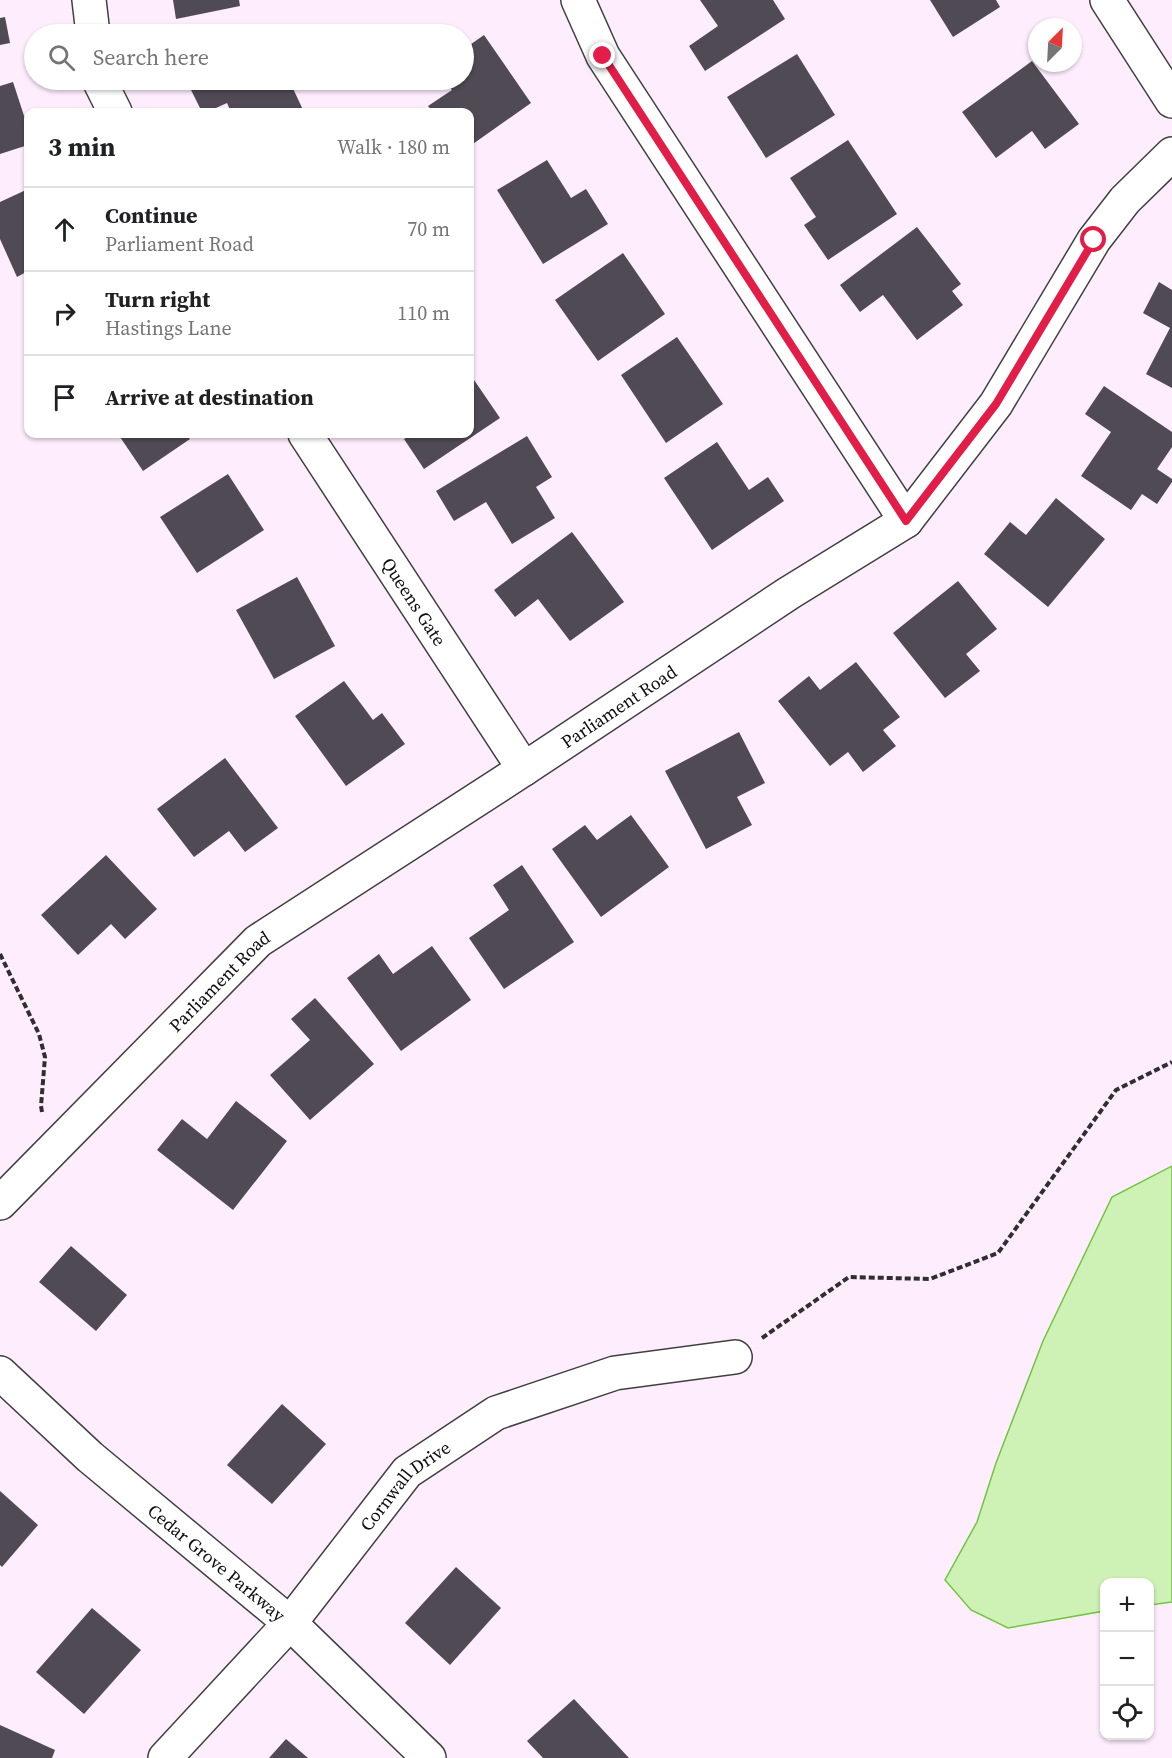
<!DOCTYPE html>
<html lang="en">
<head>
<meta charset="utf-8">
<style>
  body { margin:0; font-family:"Source Serif 4",serif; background:#f2f2f2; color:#202124 }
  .controls { position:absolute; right:18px; bottom:18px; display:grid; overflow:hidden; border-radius:12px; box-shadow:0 2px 4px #0004 }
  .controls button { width:54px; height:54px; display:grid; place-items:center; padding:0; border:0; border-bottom:2px solid #e0e0e0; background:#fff; color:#202124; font:30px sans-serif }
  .compass { position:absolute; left:1028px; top:18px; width:54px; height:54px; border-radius:50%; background:#fff; box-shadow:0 2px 4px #0004; rotate:24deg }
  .stop { position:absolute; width:18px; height:18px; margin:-14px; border:4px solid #e11d48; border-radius:50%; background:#fff }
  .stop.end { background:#e11d48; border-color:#fff; box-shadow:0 2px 6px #0008 }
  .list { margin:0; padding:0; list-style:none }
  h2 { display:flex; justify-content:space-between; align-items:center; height:78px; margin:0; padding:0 24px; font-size:26px }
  h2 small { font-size:20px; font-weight:400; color:#757577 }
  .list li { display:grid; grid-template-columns:39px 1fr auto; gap:18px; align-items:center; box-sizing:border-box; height:84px; padding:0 24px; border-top:2px solid #e0e0e0 }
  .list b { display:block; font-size:22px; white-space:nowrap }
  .list p { margin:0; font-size:20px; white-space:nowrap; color:#757577 }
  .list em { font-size:20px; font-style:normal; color:#757577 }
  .icon { flex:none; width:33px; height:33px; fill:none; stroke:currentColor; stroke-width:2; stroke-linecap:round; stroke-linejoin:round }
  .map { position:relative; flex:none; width:1172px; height:1758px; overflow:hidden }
  .search { position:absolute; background:#fff; box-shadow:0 2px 4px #0004; left:24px; top:24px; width:450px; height:66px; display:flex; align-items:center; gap:15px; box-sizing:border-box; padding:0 21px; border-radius:33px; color:#757577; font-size:22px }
  .panel { position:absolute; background:#fff; box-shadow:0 2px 4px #0004; left:24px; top:108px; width:450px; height:330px; border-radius:12px }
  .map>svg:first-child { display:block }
  .water { fill:#cef2b5; stroke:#72c441; stroke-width:1.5 }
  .building { fill:#504a54 }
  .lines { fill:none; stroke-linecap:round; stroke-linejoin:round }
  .minor-casing { stroke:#404040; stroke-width:36 }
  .path { stroke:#2f2f2f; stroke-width:4; stroke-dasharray:6 3; stroke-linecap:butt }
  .minor { stroke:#fff; stroke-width:33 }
  .route { stroke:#e11d48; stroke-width:8 }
  .labels { text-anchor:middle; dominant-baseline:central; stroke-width:6; stroke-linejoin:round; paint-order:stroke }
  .street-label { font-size:18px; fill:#0d0d0d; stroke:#fff }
</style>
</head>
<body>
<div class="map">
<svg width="1172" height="1758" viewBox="0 0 1172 1758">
  <rect width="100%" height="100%" fill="#feedfd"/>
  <polygon class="water" points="1172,1166 1172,1602 1150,1605 1150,1582 1104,1582 1104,1611 1008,1628 971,1610 945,1580 977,1522 996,1463 1043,1341 1112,1197"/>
  <g class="building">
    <polygon points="173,0 239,0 240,6 176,19"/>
    <polygon points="700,0 773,0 785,19 705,71 689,46 718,26"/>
    <polygon points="930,0 996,0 1000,7 953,37"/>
    <polygon points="5,17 10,43 0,45 0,18"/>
    <polygon points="484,35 531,103 470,146 470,112 433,112 428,106 452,90 444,80 464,80 464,49"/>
    <polygon points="797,54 835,115 766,158 727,97"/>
    <polygon points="1032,61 1079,124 1045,149 1032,131 996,158 962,112"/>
    <polygon points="193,80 289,80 304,112 231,112 227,103 207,112 202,112 187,82"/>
    <polygon points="13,82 28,128 28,145 0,154 0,86"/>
    <polygon points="848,140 897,214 828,260 804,225 816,217 790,178"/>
    <polygon points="547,160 571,198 586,189 608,224 543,264 497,190"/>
    <polygon points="28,189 28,271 17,277 0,239 0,202"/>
    <polygon points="917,227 961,284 952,291 963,305 917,340 883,295 860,312 840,285"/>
    <polygon points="623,253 665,314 598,361 555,300"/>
    <polygon points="1159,282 1172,290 1172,388 1146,374 1170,328 1143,313"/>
    <polygon points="677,337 723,404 666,443 621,375"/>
    <polygon points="470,374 500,418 424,469 404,439 412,434 470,434"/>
    <polygon points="1104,386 1172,432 1172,447 1157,469 1172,479 1172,482 1157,504 1142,494 1131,510 1081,476 1111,432 1085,414"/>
    <polygon points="118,434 186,434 190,439 143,471"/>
    <polygon points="527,436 552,477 536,487 555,518 512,544 486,502 454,521 436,491"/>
    <polygon points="717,442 749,490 768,477 784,501 712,550 664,478"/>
    <polygon points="228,474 264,530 197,573 160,517"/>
    <polygon points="1056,498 1105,539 1048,607 984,554 1010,522 1026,535"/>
    <polygon points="572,532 624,602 570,641 538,599 515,617 494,590"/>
    <polygon points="297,577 335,646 274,679 236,610"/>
    <polygon points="958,581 997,629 966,654 980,671 945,698 893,633"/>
    <polygon points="856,662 900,717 883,730 896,746 863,772 848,752 830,766 778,701 809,676 820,690"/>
    <polygon points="344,681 373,720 382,713 405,744 346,786 295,716"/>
    <polygon points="739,732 765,783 737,797 752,825 706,849 665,771"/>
    <polygon points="225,758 278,828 245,852 229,831 194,857 157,809"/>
    <polygon points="631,815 669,867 601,917 552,849 585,825 597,840"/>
    <polygon points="106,855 157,909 125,939 111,924 78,955 41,915"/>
    <polygon points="522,865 574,942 504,989 469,938 509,910 493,885"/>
    <polygon points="432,946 471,1000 401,1051 347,978 379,954 393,974"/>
    <polygon points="315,998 374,1064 310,1120 270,1075 310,1040 291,1019"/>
    <polygon points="236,1101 287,1141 233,1210 157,1150 182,1119 207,1139"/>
    <polygon points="71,1246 127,1295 96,1331 39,1282"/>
    <polygon points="282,1404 326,1444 272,1504 227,1465"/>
    <polygon points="0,1491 38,1525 2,1567 0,1565"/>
    <polygon points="456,1567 501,1608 450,1665 405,1623"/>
    <polygon points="92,1608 141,1650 84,1714 36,1672"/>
    <polygon points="574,1699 629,1758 543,1758 527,1741"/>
    <polygon points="0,1725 55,1750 52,1758 0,1758"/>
    <polygon points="286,1739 308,1758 269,1758"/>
  </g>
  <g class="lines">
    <g class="minor-casing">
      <g id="minor">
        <polyline points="89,0 93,34"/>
        <polyline points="578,0 603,56 906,521"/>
        <polyline points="1107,0 1172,101"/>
        <polyline points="99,80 115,112"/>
        <path id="s1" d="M 305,434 L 524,769"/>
        <path id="s2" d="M 0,1203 L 258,941 L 524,769 L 789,593 L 906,521 L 996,404 L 1094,240 L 1125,200 L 1172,154"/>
        <path id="s3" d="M 0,1373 L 90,1457 L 290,1623 L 429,1758"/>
        <path id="s4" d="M 165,1758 L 290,1623 L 407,1472 L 496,1413 L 615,1373 L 735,1357"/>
      </g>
    </g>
    <g class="path">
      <polyline points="0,954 39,1034 45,1057 41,1106 42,1112"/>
      <polyline points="762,1338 849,1277 930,1279 998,1253 1116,1090 1172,1062"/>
    </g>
    <use href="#minor" class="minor"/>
  </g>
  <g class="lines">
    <polyline class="route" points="603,56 906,521 996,404 1094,240"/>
  </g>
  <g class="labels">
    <g class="street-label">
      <text stroke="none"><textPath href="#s1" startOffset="200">Queens Gate</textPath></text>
      <text stroke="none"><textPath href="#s2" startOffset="798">Parliament Road</textPath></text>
      <text stroke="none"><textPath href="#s2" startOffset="312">Parliament Road</textPath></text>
      <text stroke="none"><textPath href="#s4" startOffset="364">Cornwall Drive</textPath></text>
      <text stroke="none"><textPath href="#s3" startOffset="288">Cedar Grove Parkway</textPath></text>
    </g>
  </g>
</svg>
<div class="controls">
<button>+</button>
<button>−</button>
<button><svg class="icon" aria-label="locate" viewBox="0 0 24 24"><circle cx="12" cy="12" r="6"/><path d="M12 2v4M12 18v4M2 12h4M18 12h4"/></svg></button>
</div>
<svg class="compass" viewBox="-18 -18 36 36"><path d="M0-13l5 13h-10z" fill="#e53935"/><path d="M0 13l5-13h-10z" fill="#757577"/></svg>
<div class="stop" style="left:1094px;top:240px"></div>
<div class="stop end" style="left:603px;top:56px"></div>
<div class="search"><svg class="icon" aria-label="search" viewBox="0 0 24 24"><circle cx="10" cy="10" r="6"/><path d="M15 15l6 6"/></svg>Search here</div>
<section class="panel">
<h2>3 min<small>Walk · 180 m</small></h2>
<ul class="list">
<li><svg class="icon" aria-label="ahead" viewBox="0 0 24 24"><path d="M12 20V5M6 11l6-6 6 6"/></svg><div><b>Continue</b><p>Parliament Road</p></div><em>70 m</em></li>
<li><svg class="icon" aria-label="right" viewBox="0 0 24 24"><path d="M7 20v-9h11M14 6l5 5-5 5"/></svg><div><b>Turn right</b><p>Hastings Lane</p></div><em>110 m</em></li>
<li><svg class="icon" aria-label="arrive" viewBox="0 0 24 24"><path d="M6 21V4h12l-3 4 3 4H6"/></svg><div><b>Arrive at destination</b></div></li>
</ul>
</section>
</div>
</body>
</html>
